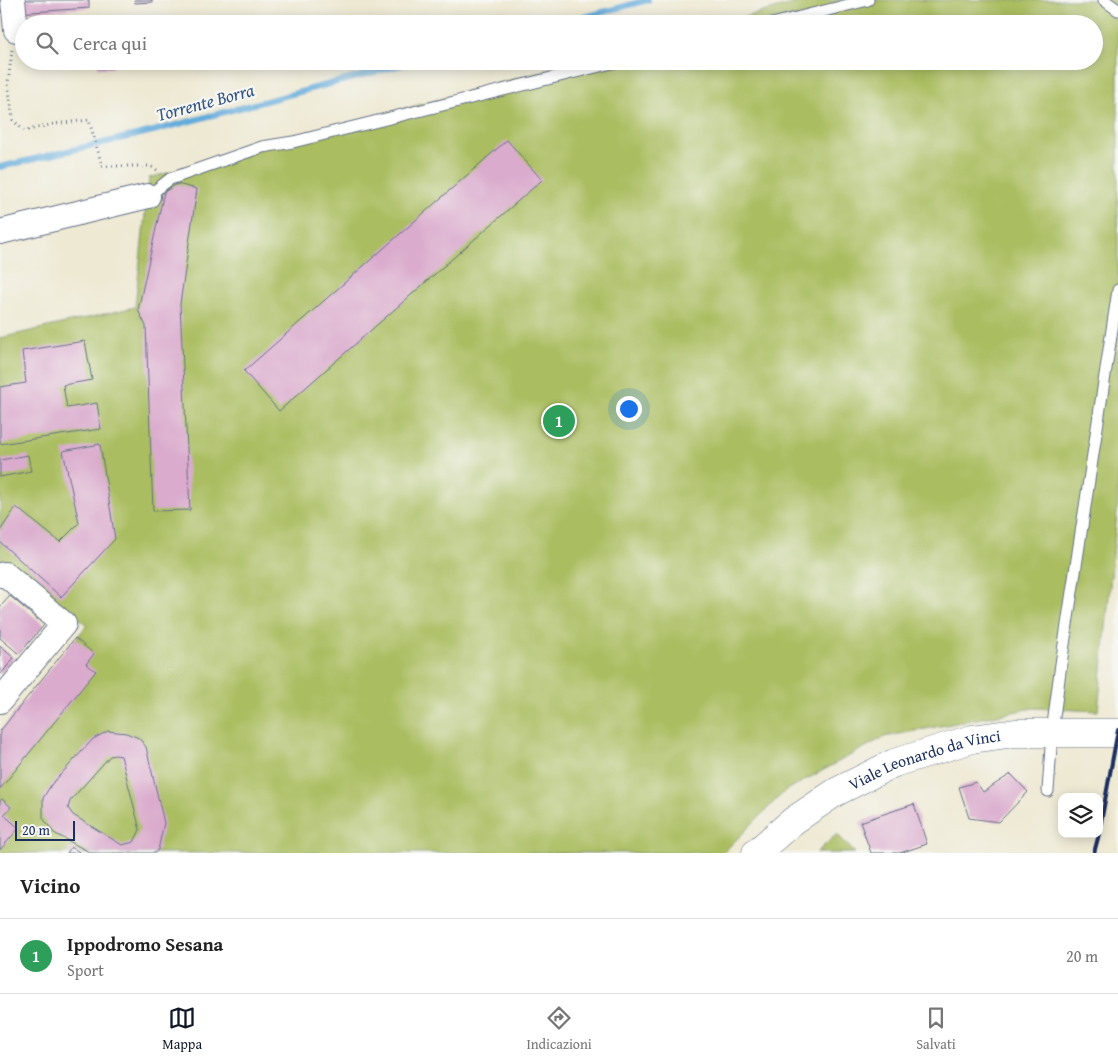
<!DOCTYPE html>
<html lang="it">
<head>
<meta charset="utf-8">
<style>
  body { margin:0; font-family:"Gentium Book Plus",serif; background:#f2f2f2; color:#222 }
  .controls { position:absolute; right:15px; bottom:15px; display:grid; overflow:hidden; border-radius:10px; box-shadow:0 2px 12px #0003 }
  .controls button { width:45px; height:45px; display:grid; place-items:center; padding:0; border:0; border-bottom:1px solid #e0e0e0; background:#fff; color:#222; font:25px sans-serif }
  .scale { position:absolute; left:15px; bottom:12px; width:60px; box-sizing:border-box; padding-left:5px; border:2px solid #1b2f5e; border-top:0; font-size:14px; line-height:18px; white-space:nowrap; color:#1b2f5e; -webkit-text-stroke:4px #f6f6f2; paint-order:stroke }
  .you { position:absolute; left:628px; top:408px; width:18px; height:18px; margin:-12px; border:4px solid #fff; border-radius:50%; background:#1a73e8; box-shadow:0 0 0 8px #1a73e833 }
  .badge { display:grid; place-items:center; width:32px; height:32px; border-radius:50%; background:#111827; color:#fff; font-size:16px; font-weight:700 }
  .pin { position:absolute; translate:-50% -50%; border:2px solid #fff; box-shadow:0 1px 5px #0006 }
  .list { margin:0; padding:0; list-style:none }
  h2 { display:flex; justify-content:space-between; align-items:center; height:65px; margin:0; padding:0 20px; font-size:21px }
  h2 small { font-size:16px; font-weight:400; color:#767676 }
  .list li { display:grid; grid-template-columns:32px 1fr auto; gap:15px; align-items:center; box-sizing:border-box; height:75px; padding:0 20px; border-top:1px solid #e0e0e0 }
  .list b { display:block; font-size:19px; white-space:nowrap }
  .list p { margin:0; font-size:16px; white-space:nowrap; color:#767676 }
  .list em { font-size:16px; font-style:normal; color:#767676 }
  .icon { flex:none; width:28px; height:28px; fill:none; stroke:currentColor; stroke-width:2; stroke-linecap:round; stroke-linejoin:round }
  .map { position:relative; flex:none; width:1118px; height:853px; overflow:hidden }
  .search { position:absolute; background:#fff; box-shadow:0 2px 12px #0003; left:15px; right:15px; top:15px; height:55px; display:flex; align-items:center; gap:12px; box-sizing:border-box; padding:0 18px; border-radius:28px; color:#767676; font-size:19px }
  .sheet { height:140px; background:#fff }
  nav { display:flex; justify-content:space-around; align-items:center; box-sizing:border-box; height:70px; border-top:1px solid #e0e0e0; background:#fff; font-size:14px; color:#767676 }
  nav a { display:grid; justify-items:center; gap:2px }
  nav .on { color:#111827 }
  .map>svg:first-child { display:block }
  .green { fill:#aabd60; stroke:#62765f }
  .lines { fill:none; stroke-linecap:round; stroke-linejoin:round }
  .stream { stroke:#64acdb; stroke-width:6 }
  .building { fill:#daabcd; fill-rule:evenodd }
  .service-casing { stroke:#657087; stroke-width:13 }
  .minor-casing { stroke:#657087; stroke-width:26 }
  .primary-casing { stroke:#657087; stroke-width:29 }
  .path { stroke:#657087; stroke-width:3; stroke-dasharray:1 4; stroke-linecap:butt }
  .service { stroke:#fff; stroke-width:11 }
  .minor { stroke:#fff; stroke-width:24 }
  .primary { stroke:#fff; stroke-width:28 }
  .rail { stroke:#1b2f5e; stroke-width:4 }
  .labels { text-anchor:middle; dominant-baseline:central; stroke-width:4.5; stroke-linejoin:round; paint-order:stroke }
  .street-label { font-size:16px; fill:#1b2f5e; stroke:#f6f6f2 }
  .water-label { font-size:18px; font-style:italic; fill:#315484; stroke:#f6f6f2 }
</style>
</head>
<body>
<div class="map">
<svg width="1118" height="853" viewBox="0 0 1118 853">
  <rect width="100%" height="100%" fill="#f6f6f2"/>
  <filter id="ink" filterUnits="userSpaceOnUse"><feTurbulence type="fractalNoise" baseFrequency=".02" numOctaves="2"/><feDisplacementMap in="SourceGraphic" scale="10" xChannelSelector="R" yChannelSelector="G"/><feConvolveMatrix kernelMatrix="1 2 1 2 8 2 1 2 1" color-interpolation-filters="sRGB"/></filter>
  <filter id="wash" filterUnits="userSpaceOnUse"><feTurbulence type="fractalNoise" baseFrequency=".0096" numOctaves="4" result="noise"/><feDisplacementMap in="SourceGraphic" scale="20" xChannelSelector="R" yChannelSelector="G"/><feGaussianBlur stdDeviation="1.12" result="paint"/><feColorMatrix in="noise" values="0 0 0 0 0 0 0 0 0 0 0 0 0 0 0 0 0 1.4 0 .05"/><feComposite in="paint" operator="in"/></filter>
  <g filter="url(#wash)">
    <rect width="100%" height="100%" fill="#eee9d3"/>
    <g class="green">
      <polygon points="807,0 1118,0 1118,503 1098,711 1033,708 884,737 785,791 723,853 0,853 0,732 87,625 6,561 0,561 0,338 135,307 149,178 581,61 1094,61 1094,24 719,24"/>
      <polygon points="837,834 855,853 816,853"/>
    </g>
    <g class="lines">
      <g class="stream">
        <polyline points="558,24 648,0"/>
        <polyline points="0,167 153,131 416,61"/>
      </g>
    </g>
    <g id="blocks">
      <g class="building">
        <polygon points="17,0 89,0 89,8 18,13"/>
        <polygon points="134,0 152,0 152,2 135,3"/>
        <polygon points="97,61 112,61 113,68 98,68"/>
        <polygon points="507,140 542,180 279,411 244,371"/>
        <polygon points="177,184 197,189 180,304 190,510 153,511 146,326 138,310 164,192"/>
        <polygon points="85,341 92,380 63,385 67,408 97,403 101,429 0,444 0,387 26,383 22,351"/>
        <polygon points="100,444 115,539 61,597 0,542 0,531 16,507 60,542 79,523 63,451"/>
        <polygon points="28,455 31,471 0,477 0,460"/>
        <polygon points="10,596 44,625 19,654 0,638 0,607"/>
        <polygon points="75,638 94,654 86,664 96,671 0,789 0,731"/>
        <polygon points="0,646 14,658 0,675"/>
        <path d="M 108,731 L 126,733 L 139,738 L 146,747 L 164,823 L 158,850 L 155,853 L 91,853 L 54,833 L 43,818 L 43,798 L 51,785 L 93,739 ZM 115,755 L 121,756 L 140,830 L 134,842 L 122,845 L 73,815 L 68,808 L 70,801 L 110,756 Z"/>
        <polygon points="1011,774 1028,792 999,822 969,818 959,787 976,782 983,792"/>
        <polygon points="2,799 11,807 4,815 19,828 0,850 0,801"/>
        <polygon points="914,804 927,844 900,853 871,853 860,822"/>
        <polygon points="71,847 81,853 67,853"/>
      </g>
    </g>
  </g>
  <g filter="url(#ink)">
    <use href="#blocks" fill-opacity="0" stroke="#657087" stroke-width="1"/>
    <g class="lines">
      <g class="service-casing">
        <g id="service">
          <polyline points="1104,0 1118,10"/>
          <polyline points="772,24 868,0"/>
          <polyline points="148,196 170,179 262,147 293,142 620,61"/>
          <polyline points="1048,791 1052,732 1061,664 1118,290"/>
        </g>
      </g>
      <g class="minor-casing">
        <g id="minor">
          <polyline points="13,0 16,30"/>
          <polyline points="0,232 148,196"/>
          <polyline points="0,575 5,574 64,624 0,701"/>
        </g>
      </g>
      <g class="primary-casing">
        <g id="primary">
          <path id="s1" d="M 756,853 L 793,821 L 836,792 L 894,763 L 972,739 L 1015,733 L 1118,733"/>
        </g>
      </g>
      <polyline class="path" points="12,50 8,83 13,120 24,131 54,124 89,120 102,166 150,166 157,170"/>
      <use href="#service" class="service"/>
      <use href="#minor" class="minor"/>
      <use href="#primary" class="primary"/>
      <g class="rail">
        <polyline points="1099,833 1118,730"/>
        <polyline points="1094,853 1099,834"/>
      </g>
    </g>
  </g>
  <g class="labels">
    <g class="street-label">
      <text stroke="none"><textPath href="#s1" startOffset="196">Viale Leonardo da Vinci</textPath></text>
    </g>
    <g class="water-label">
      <text transform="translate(205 102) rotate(-15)">Torrente Borra</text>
    </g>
  </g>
</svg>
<div class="controls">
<button><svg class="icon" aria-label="layers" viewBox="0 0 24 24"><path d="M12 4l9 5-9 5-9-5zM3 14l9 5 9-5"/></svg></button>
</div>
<div class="scale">20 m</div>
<div class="you"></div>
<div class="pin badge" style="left:559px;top:421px;background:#2e9e5b">1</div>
<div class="search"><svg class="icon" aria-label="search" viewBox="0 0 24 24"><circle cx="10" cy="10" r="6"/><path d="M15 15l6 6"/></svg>Cerca qui</div>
</div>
<section class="sheet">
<h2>Vicino<small></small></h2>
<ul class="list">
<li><span class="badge" style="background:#2e9e5b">1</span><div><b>Ippodromo Sesana</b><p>Sport</p></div><em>20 m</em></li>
</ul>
</section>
<nav>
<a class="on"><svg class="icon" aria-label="map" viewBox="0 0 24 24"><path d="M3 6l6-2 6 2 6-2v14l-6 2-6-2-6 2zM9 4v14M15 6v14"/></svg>Mappa</a>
<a><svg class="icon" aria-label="directions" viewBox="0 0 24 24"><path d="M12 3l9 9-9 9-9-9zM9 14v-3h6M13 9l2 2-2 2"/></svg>Indicazioni</a>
<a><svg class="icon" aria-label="saved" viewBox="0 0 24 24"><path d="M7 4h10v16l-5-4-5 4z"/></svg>Salvati</a>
</nav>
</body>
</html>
